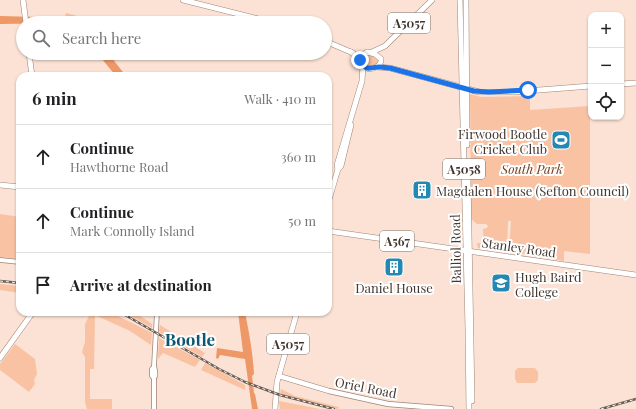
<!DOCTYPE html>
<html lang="en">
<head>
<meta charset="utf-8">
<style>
  body { margin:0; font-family:"Playfair Display",serif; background:#f2f2f2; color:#202124 }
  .controls { position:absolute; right:12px; top:12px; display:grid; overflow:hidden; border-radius:8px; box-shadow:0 1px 3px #0004 }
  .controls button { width:36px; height:36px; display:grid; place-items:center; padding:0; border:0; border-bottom:1px solid #e0e0e0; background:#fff; color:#202124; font:20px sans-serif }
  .stop { position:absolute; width:12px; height:12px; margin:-9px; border:3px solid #1a73e8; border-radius:50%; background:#fff }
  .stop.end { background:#1a73e8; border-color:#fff; box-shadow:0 1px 4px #0008 }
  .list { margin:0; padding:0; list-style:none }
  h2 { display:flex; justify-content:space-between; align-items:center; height:52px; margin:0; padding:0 16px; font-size:17px }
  h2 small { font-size:13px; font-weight:400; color:#757577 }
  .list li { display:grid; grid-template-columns:26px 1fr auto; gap:12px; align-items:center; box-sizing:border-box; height:64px; padding:0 16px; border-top:1px solid #e0e0e0 }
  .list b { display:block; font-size:15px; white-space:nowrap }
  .list p { margin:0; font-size:13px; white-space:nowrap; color:#757577 }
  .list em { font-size:13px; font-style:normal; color:#757577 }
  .icon { flex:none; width:22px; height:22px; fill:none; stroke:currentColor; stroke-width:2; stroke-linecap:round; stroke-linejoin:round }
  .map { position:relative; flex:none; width:636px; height:409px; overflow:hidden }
  .search { position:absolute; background:#fff; box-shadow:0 1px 3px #0004; left:16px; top:16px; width:316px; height:44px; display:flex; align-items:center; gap:10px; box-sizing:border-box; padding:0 14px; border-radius:22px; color:#757577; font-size:15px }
  .panel { position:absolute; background:#fff; box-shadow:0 1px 3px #0004; left:16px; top:72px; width:316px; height:244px; border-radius:12px }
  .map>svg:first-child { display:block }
  .green { fill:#f9c2a3 }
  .water { fill:#ed9866 }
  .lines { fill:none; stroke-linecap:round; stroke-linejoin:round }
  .tertiary-casing { stroke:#a18575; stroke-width:5.5 }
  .secondary-casing { stroke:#a18575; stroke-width:6 }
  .primary-casing { stroke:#a18575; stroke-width:6 }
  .trunk-casing { stroke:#a18575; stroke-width:6 }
  .tertiary { stroke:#fff; stroke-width:4 }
  .secondary { stroke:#fff; stroke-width:4.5 }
  .primary { stroke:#fff; stroke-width:5 }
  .trunk { stroke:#fff; stroke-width:5 }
  .rail-casing { stroke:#6b5c54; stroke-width:2.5 }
  .rail { stroke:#fff; stroke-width:1; stroke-dasharray:3; stroke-linecap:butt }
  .route { stroke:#1a73e8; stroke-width:5 }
  .labels { text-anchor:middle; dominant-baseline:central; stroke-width:4; stroke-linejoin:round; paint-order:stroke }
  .shield { fill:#fff; stroke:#7b736e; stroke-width:1 }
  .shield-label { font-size:12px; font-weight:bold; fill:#433730 }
  .poi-label { font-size:13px; fill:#433730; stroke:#fff; text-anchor:start }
  .park-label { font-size:13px; font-style:italic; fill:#77401d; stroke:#fff }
  .street-label { font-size:13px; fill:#433730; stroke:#fff }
  .district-label { font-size:17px; font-weight:bold; fill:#0d5672; stroke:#fff }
</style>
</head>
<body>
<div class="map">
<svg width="636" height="409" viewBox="0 0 636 409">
  <rect width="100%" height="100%" fill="#fbe2d4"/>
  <g class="green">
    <polygon points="66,13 103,23 68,23 64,22"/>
    <polygon points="368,54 377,57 379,60 376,65 369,67 364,63 365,56"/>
    <polygon points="470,94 481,97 530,96 530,110 590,106 590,254 564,251 564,261 509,252 511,221 508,221 507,251 478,248 477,243 484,243 483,229 487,228 488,226 486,224 477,224 471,219"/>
    <polygon points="0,214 20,217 20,259 0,257"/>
    <polygon points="0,284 20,286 20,293 0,290"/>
    <polygon points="85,312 110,312 152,333 151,345 130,331 95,315 94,369 90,369 90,399 112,399 112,409 87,409 85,402 85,357 82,352 85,342 85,324 90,314"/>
    <path d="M 124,312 C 137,312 142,317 152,324 L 152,328 Z"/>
    <polygon points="160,325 205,353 202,357 159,332"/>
    <polygon points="159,338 200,360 195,367 163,353 158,359"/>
    <polygon points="15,344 35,359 37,374 34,380 35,384 29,392 0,370 0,364"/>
    <polygon points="205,363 245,385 245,390 201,370"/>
    <polygon points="518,368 535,368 538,372 538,380 535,383 517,383 515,379 515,371"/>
    <polygon points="281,389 295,396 339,407 338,409 280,394"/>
    <polygon points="279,401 320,409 280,409"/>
  </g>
  <g class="water">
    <polygon points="0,16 38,17 68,23 0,24"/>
    <polygon points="97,53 108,53 126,76 116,76"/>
    <path d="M 238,312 L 245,312 C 249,333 253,353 254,374 L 252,376 L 254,393 L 255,394 L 258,409 L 252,409 L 245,359 L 220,355 L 218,359 L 216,358 L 217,348 L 243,352 Z"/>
  </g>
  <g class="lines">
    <g class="tertiary-casing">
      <g id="tertiary">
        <polyline points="0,260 20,262"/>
        <path d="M 154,378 C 157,375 155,370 154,366 L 157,312"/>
        <polyline points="154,409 154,378 152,376 152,369 154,367"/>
      </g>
    </g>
    <g class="secondary-casing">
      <polyline id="secondary" points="279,376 329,391 388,404 451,409"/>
    </g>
    <g class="primary-casing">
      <g id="primary">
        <polyline points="23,0 26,23"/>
        <polyline points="183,0 274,23"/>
        <polyline points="325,41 353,53"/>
        <path d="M 351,52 C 360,58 364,74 376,67 C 380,65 381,63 381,59 L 375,54 L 367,52 L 363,55 L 362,63"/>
        <polyline points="372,52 385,46 432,0"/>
        <polyline points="29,53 32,76"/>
        <polyline points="377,67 390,68 479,92 513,92 591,86"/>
        <polyline points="621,84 636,83"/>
        <polyline points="338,169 337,165 362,81 363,65"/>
        <polyline points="0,185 20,187"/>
        <polyline points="328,203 338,169 341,166 351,125"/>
        <polyline points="328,231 636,275"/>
        <polyline points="0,358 33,312"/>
        <polyline points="275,409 277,382 297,312"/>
      </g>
    </g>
    <g class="trunk-casing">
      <g id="trunk">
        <polyline points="460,0 468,329 469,409"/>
        <polyline points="466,0 467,145"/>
        <polyline points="468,179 472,401"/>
      </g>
    </g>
    <use href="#tertiary" class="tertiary"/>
    <use href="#secondary" class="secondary"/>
    <use href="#primary" class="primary"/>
    <use href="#trunk" class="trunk"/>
    <g class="rail-casing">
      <g id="rail">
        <polyline points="0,281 20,283"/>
        <polyline points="120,312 219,369 245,382 280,395 334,409"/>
        <polyline points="601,409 636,399"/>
      </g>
    </g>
    <use href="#rail" class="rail"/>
  </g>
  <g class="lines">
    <path class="route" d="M 360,60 C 368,73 368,67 380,67 C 383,67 387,68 390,68 L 474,91 L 489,92 L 528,90"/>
  </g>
  <defs>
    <g id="stadium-square" transform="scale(1)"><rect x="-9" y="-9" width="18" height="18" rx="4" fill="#2389b2" stroke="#fff"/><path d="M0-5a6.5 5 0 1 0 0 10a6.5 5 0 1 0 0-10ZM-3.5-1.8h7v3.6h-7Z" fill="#fff"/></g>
    <g id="building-square" transform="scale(1)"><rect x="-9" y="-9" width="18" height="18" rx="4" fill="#2389b2" stroke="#fff"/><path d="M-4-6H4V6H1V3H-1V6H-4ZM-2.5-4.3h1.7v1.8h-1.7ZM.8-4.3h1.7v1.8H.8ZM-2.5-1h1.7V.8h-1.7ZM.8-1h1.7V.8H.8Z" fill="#fff"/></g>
    <g id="university-square" transform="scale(1)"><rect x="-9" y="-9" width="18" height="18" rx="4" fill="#2389b2" stroke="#fff"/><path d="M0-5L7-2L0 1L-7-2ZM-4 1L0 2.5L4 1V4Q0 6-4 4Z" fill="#fff"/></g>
  </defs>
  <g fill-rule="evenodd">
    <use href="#stadium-square" x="561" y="140"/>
    <use href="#building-square" x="422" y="190"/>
    <use href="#building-square" x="394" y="267"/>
    <use href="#university-square" x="501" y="283"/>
  </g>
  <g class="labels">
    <g class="shield">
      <rect x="388" y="13" width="42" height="20" rx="3"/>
      <rect x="443" y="159" width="42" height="20" rx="3"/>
      <rect x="380" y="231" width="34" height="20" rx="3"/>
      <rect x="267" y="334" width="42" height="20" rx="3"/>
    </g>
    <g class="shield-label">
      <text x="409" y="23">A5057</text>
      <text x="464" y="169">A5058</text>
      <text x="397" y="241">A567</text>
      <text x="288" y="344">A5057</text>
    </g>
    <g class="poi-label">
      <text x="547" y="133" text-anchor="end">Firwood Bootle<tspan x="547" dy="15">Cricket Club</tspan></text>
      <text x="436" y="190">Magdalen House (Sefton Council)</text>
      <text x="515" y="276">Hugh Baird<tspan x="515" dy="15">College</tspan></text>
      <text x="394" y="287" text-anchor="middle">Daniel House</text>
    </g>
    <g class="park-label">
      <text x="532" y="168">South Park</text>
    </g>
    <g class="street-label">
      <text transform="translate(519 247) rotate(8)">Stanley Road</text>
      <text transform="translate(455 249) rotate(-91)">Balliol Road</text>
      <text transform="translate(366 387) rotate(11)">Oriel Road</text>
    </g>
    <g class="district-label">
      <text x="190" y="339">Bootle</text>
    </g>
  </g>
</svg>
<div class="controls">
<button>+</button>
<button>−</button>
<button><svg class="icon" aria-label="locate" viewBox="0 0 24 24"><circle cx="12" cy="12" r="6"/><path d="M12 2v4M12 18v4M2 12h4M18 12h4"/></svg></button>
</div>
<div class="stop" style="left:528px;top:90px"></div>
<div class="stop end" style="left:360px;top:60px"></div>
<div class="search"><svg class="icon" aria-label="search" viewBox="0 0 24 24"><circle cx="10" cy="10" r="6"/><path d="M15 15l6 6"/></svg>Search here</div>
<section class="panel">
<h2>6 min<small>Walk · 410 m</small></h2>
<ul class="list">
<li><svg class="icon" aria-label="ahead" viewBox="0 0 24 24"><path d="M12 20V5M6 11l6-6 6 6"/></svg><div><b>Continue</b><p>Hawthorne Road</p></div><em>360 m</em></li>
<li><svg class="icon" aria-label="ahead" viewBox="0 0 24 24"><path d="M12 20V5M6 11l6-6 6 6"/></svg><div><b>Continue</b><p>Mark Connolly Island</p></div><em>50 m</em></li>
<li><svg class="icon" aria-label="arrive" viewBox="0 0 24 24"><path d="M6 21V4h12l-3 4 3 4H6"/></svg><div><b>Arrive at destination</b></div></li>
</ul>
</section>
</div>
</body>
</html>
